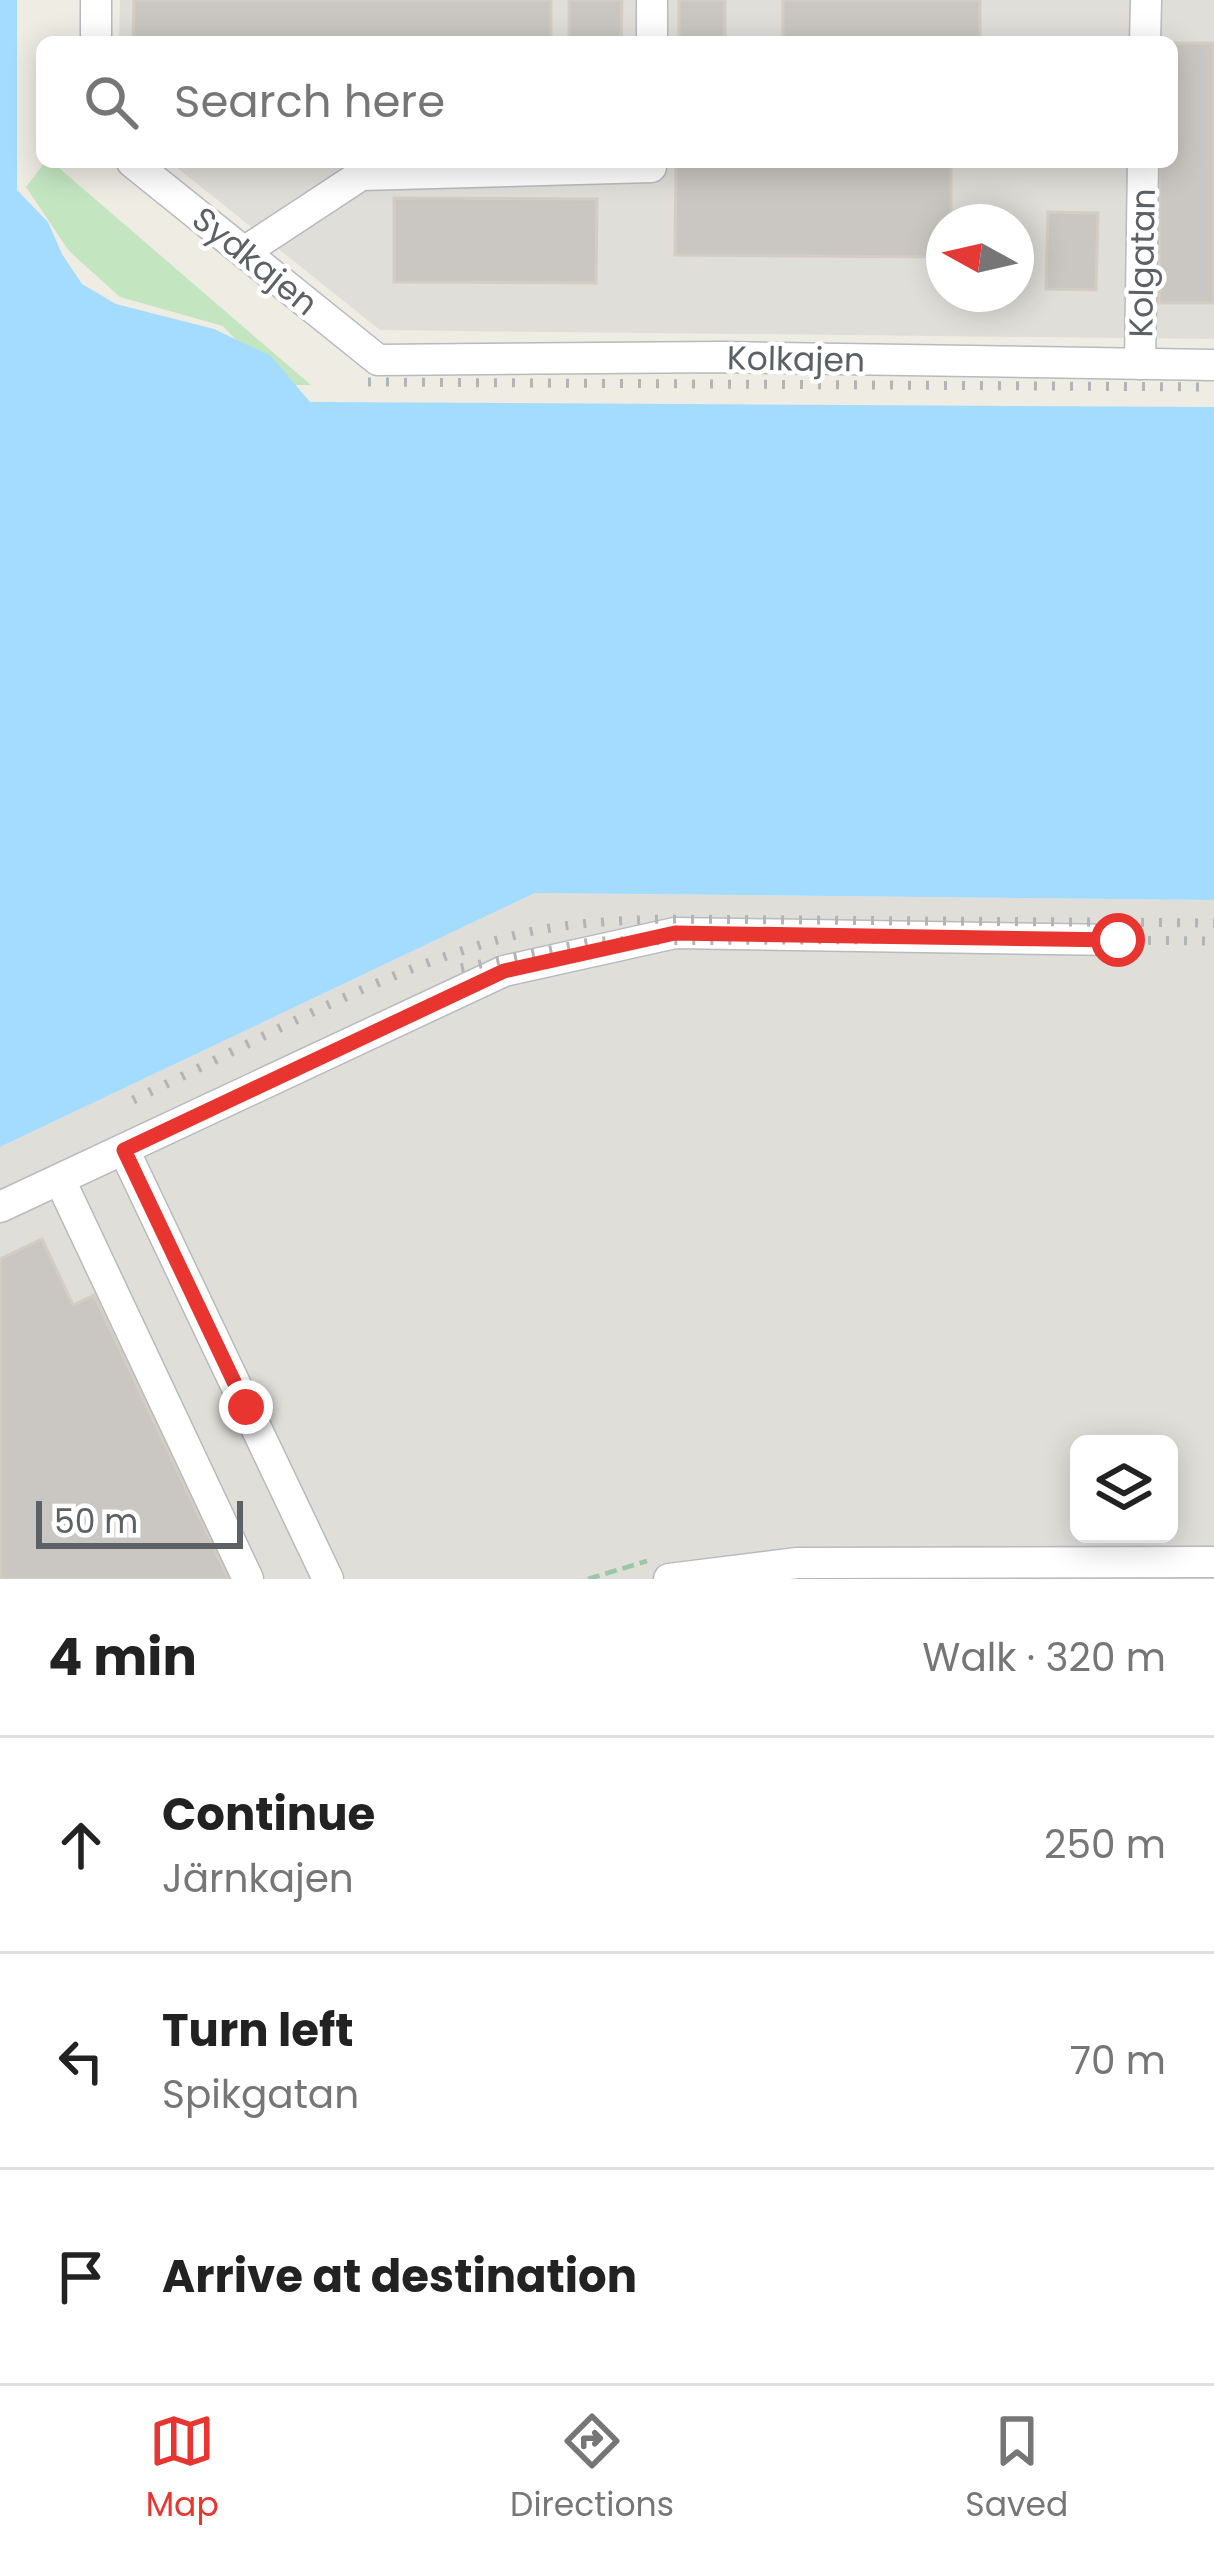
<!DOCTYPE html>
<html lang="en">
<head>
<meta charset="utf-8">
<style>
  body { margin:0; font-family:Poppins,sans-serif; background:#f6f6f6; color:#222 }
  .controls { position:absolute; right:36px; bottom:36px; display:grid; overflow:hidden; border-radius:18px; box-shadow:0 6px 30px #0003 }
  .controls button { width:108px; height:108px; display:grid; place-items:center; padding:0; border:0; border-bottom:3px solid #e0e0e0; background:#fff; color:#222; font:60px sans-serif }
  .compass { position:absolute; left:926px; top:204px; width:108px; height:108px; border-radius:50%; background:#fff; box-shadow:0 6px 30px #0003; rotate:278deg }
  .scale { position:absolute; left:36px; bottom:30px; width:207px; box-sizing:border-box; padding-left:12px; border:6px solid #5c6165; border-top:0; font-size:33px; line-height:42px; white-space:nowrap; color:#5c6165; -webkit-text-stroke:9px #fff; paint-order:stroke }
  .stop { position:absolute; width:36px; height:36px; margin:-27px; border:9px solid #e93530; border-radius:50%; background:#fff }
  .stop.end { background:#e93530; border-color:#fff; box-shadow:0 3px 12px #0008 }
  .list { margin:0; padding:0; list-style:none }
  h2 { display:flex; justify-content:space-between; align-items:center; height:156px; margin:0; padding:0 48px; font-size:51px }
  h2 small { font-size:39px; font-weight:400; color:#767676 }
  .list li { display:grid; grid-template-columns:78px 1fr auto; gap:36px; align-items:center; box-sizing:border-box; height:216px; padding:0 48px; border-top:3px solid #e0e0e0 }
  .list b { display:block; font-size:45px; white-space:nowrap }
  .list p { margin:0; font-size:39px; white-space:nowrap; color:#767676 }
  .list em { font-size:39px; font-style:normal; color:#767676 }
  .icon { flex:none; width:66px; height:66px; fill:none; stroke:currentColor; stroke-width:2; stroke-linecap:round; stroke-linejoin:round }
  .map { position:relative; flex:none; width:1214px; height:1579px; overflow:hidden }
  .search { position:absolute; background:#fff; box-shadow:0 6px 30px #0003; left:36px; right:36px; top:36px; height:132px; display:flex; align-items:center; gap:30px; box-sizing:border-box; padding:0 42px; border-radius:18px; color:#767676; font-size:45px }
  .sheet { height:804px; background:#fff }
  nav { display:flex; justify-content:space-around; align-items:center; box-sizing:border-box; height:168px; border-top:3px solid #e0e0e0; background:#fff; font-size:33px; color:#767676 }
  nav a { display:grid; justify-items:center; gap:6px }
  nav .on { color:#e93530 }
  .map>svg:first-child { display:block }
  .industrial { fill:#e0ded9; fill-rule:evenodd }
  .green { fill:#c3e6c1 }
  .water { fill:#a4dcff }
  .building { fill:#cac7c2; stroke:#d4cdc3; stroke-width:3 }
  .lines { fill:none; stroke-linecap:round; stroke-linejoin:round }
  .minor-casing { stroke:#b7babe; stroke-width:33 }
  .path { stroke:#9ac7a5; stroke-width:4.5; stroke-dasharray:12 6; stroke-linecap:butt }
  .minor { stroke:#fff; stroke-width:30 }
  .rail { stroke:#b3b4b5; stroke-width:9; stroke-dasharray:3 15; stroke-linecap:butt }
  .route { stroke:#e93530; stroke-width:15 }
  .labels { text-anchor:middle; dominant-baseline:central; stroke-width:9; stroke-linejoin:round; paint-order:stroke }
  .street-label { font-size:33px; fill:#5c6165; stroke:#fff }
</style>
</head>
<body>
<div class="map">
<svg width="1214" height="1579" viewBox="0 0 1214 1579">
  <rect width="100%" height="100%" fill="#efece4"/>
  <g class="industrial">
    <path d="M 120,0 L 1214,0 L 1214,339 L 380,330 L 170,162 L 1172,162 L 1172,42 L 119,42 ZM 944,222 L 1016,222 L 1016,294 L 944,294 Z"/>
    <path d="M 535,893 L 1214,900 L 1214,1579 L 0,1579 L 0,1147 ZM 1079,1444 L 1169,1444 L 1169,1534 L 1079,1534 Z"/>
  </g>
  <polygon class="green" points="45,162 52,162 311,385 277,385 223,326 120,297 69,251 26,187"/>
  <polygon class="water" points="0,0 17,0 17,190 48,222 62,254 82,284 116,304 214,329 271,356 310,402 1214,407 1214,900 535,893 0,1147"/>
  <g class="building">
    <polygon points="134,0 551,0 551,42 133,42"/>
    <polygon points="569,0 622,0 621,42 569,42"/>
    <rect x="679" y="0" width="46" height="42"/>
    <rect x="783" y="0" width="197" height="42"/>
    <polygon points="1172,43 1214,43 1214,303 1159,303 1159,162 1172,162"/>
    <polygon points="676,162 979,162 979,166 951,166 951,222 944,222 944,257 675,255"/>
    <polygon points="394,198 597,199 596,283 394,282"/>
    <polygon points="1048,212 1098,213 1096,290 1046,289"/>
    <polygon points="42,1239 73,1305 94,1295 229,1579 0,1579 0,1259"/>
  </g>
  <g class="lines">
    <g class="minor-casing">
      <g id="minor">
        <polyline points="96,0 96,42"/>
        <polyline points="652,42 652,0"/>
        <polyline points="1145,42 1146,0"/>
        <polyline points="132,162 378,360 723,357 1214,365"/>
        <polyline points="244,252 361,175 651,167 651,162"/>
        <polyline points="1140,364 1143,162"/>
        <polyline points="124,1150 328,1579"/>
        <polyline points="60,1180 248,1579"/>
        <polyline points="0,1207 504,971 675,933 1118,940"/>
        <polyline points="669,1579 797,1563 1214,1562"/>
      </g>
    </g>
    <polyline class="path" points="588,1579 647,1561"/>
    <use href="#minor" class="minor"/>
    <g class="rail">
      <polyline points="368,382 1214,387"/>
      <polyline points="1112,940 1214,941"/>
      <polyline points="461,968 595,941 986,939"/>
      <path d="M 133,1100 C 257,1042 381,969 516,935 C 564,923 613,921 663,919 L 1214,923"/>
    </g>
  </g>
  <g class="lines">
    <polyline class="route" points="246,1407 124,1150 504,971 675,933 1118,940"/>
  </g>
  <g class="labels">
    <g class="street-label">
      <text transform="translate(255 261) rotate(39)">Sydkajen</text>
      <text transform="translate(1142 263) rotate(-89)">Kolgatan</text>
      <text transform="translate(796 359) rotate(1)">Kolkajen</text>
    </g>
  </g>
</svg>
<div class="controls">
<button><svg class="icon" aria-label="layers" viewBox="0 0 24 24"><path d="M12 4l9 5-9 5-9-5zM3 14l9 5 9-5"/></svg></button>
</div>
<svg class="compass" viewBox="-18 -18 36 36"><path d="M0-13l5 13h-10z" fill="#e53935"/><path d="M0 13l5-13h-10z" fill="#767676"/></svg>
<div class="scale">50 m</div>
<div class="stop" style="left:1118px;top:940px"></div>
<div class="stop end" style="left:246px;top:1407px"></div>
<div class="search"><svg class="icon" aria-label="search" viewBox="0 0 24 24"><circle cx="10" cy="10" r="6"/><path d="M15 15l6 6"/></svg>Search here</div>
</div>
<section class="sheet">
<h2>4 min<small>Walk · 320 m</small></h2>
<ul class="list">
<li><svg class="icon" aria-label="ahead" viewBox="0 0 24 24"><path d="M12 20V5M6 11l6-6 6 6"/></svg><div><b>Continue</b><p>Järnkajen</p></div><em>250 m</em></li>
<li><svg class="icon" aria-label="left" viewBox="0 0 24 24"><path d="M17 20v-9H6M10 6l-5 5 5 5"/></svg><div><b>Turn left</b><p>Spikgatan</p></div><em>70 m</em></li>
<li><svg class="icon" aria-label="arrive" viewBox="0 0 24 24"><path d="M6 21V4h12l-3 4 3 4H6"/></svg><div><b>Arrive at destination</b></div></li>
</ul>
</section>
<nav>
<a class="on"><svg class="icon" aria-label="map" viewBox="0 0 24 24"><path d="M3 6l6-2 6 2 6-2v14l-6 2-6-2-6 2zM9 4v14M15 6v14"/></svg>Map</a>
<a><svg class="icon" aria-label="directions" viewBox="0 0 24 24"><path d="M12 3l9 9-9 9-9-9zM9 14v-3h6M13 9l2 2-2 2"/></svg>Directions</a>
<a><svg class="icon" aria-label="saved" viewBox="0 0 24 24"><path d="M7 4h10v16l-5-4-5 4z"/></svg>Saved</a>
</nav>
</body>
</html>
